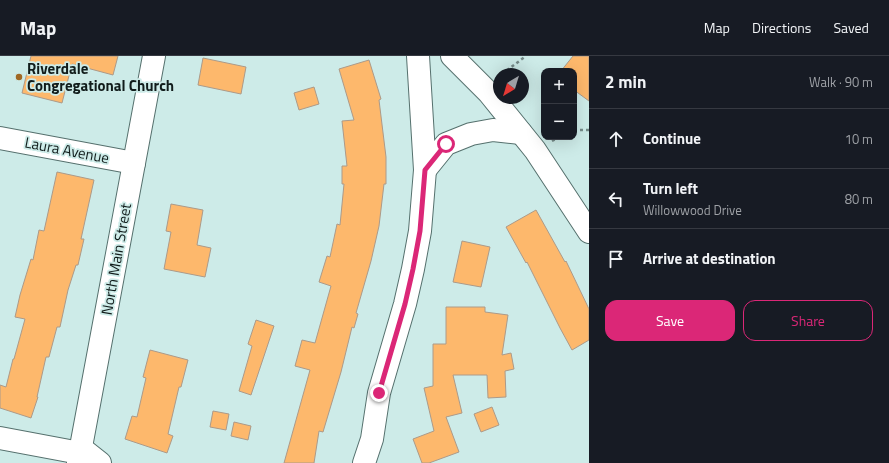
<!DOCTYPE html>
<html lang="en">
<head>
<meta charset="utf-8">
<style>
  body { margin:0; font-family:"Titillium Web",sans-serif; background:#20242c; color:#f1f3f6 }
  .controls { position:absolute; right:12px; top:12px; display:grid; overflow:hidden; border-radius:8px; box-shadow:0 4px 16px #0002 }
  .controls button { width:36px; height:36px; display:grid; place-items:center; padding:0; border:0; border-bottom:1px solid #363941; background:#171b24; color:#f1f3f6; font:20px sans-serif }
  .compass { position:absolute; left:493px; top:12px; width:36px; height:36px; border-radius:50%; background:#171b24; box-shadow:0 4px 16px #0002; rotate:218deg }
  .stop { position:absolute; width:12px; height:12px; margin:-9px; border:3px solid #db2777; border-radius:50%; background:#fff }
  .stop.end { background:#db2777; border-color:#fff; box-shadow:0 1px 4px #0008 }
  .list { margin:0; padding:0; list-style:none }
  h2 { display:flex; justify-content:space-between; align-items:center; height:52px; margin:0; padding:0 16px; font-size:17px }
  h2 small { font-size:13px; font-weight:400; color:#9ea1a6 }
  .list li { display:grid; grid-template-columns:26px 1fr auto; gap:12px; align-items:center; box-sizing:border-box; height:60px; padding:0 16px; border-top:1px solid #363941 }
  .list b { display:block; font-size:15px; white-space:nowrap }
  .list p { margin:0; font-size:13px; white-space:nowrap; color:#9ea1a6 }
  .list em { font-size:13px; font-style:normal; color:#9ea1a6 }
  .actions { display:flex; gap:8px; padding:12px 16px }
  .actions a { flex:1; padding:9px 0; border:1px solid #db2777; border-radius:12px; text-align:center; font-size:14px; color:#db2777 }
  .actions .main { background:#db2777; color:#fff }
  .icon { flex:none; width:22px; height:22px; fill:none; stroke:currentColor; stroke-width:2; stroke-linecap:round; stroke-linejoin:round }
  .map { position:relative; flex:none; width:589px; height:407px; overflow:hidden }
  header { display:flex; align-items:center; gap:24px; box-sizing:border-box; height:56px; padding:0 20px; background:#171b24; border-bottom:1px solid #363941 }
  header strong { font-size:19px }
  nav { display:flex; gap:22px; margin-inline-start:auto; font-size:14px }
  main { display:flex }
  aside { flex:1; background:#171b24 }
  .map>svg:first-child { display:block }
  .building { fill:#fdb86c; stroke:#ac9a89 }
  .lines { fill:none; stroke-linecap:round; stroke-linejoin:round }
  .minor-casing { stroke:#55706d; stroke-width:24 }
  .major-casing { stroke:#55706d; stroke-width:24 }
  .path { stroke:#758a88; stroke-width:2.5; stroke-dasharray:3 3; stroke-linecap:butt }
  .minor { stroke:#fff; stroke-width:22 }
  .major { stroke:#fff; stroke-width:22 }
  .route { stroke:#db2777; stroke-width:5 }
  .poi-dot { fill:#9f6824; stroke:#cdebe8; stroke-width:1.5 }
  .labels { text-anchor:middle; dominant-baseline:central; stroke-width:3.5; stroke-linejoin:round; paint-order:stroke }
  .poi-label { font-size:15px; font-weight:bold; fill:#111c1b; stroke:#cdebe8; text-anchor:start }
  .street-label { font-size:15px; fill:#111c1b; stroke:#cdebe8 }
</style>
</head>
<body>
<header>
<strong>Map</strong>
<nav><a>Map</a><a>Directions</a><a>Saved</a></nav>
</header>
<main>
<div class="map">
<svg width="589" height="407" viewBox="0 0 589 407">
  <rect width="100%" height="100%" fill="#cdebe8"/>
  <g class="building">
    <polygon points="31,0 118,0 113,19 72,8 62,47 22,37"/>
    <polygon points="573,0 589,0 589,45 574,34 574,15 561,15"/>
    <polygon points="203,2 246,11 241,38 198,29"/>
    <polygon points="369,4 381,43 379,44 386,101 386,128 384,128 379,170 371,205 356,257 358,258 354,272 352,271 341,316 323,376 319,375 314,407 284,407 310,314 295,310 302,284 315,287 331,230 319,226 327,200 330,201 337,168 340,169 344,128 342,128 342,110 347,110 342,65 354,64 339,13"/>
    <polygon points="314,31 319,48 299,54 294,37"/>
    <polygon points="57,116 94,124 81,183 84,183 78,209 76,209 68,234 60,271 57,271 49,301 46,301 37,341 38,341 31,362 0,352 0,329 6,331 13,303 14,303 25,263 15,261 20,239 31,203 33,204 39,174 44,175"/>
    <polygon points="171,148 203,154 197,189 211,192 205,221 164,213 171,176 166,175"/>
    <polygon points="536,154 565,206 566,205 589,253 589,284 572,294 560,272 527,206 526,207 506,171"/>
    <polygon points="462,185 490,191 481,231 453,226"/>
    <polygon points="446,251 485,251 485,256 508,259 502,299 511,297 514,313 505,315 506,341 488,342 487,319 453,319 462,357 446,361 459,396 429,407 422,407 413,383 434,375 424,332 433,330 433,288 446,288"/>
    <polygon points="256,264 274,270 251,339 239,335 252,290 248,288"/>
    <polygon points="150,294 188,304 181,331 179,331 168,378 173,380 167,397 125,383 132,360 137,361 146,322 143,321"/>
    <polygon points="492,351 499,369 481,376 474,358"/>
    <polygon points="213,355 229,358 226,374 210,371"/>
    <polygon points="234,366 251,370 248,384 231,380"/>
  </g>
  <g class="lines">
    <g class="minor-casing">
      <g id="minor">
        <polyline points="452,0 489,37 535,94 589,176"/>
        <polyline points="0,82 134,107"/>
        <polyline points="425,114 446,88 471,78 493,74 521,77"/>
        <polyline points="0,382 80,397"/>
        <polyline points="81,392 100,407"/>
        <polyline points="364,407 372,383 379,337 405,248 413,213 420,175 425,114 418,0"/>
      </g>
    </g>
    <g class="major-casing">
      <polyline id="major" points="78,407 154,0"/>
    </g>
    <g class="path">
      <polyline points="502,18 526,0"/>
      <polyline points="574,74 589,74"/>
      <polyline points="552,85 560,81"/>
    </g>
    <use href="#minor" class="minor"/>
    <use href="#major" class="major"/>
  </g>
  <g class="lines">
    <polyline class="route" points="379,337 405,248 413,213 420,175 425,114 446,88"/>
  </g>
  <circle class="poi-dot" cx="19" cy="21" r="4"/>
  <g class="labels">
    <g class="poi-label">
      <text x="27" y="12">Riverdale<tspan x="27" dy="17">Congregational Church</tspan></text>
    </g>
    <g class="street-label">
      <text transform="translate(67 94) rotate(11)">Laura Avenue</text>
      <text transform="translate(116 203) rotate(-80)">North Main Street</text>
    </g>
  </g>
</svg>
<div class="controls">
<button>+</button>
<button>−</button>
</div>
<svg class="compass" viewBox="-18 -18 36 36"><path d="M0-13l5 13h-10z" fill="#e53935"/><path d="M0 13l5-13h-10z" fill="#9ea1a6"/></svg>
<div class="stop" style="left:446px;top:88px"></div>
<div class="stop end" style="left:379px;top:337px"></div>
</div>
<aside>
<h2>2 min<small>Walk · 90 m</small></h2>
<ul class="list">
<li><svg class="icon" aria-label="ahead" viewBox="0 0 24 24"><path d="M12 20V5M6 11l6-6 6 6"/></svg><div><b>Continue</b></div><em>10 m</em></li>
<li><svg class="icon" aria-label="left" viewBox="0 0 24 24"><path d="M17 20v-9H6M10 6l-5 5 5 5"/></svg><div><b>Turn left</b><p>Willowwood Drive</p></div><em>80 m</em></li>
<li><svg class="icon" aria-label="arrive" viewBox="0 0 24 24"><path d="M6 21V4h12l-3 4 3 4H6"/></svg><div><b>Arrive at destination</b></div></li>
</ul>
<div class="actions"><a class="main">Save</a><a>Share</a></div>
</aside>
</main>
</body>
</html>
